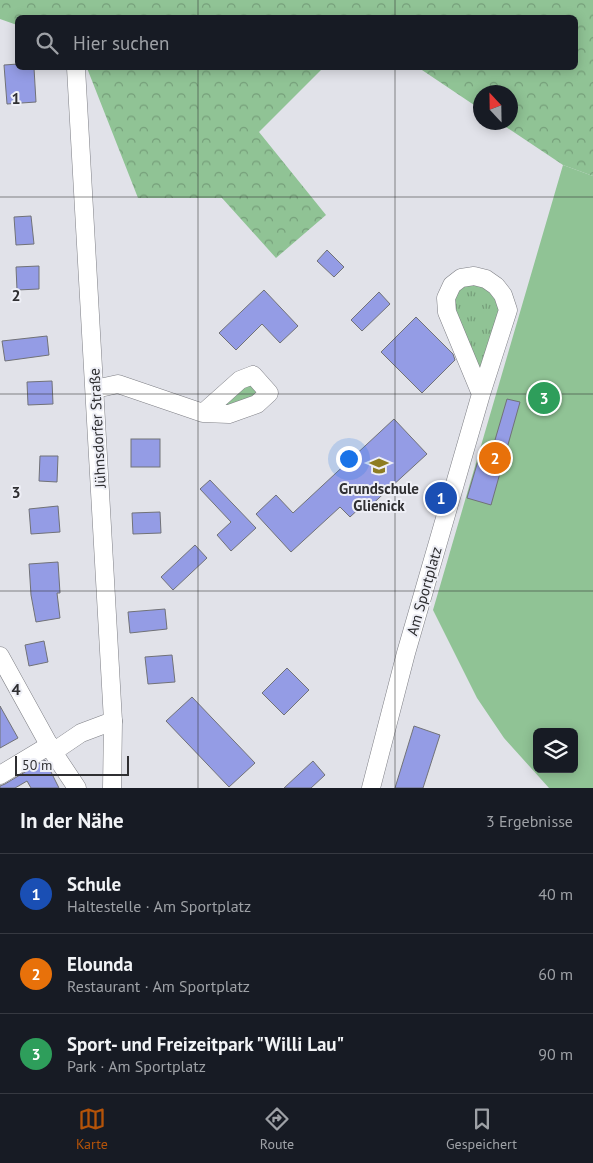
<!DOCTYPE html>
<html lang="de">
<head>
<meta charset="utf-8">
<style>
  body { margin:0; font-family:"PT Sans",sans-serif; background:#20242c; color:#f1f3f6 }
  .controls { position:absolute; right:15px; bottom:15px; display:grid; overflow:hidden; border-radius:8px; box-shadow:0 2px 12px #0003 }
  .controls button { width:45px; height:45px; display:grid; place-items:center; padding:0; border:0; border-bottom:1px solid #363941; background:#171b24; color:#f1f3f6; font:25px sans-serif }
  .compass { position:absolute; left:473px; top:85px; width:45px; height:45px; border-radius:50%; background:#171b24; box-shadow:0 2px 12px #0003; rotate:338deg }
  .scale { position:absolute; left:15px; bottom:12px; width:114px; box-sizing:border-box; padding-left:5px; border:2px solid #2f2f32; border-top:0; font-size:14px; line-height:18px; white-space:nowrap; color:#2f2f32; -webkit-text-stroke:4px #eeeff6; paint-order:stroke }
  .you { position:absolute; left:348px; top:458px; width:18px; height:18px; margin:-12px; border:4px solid #fff; border-radius:50%; background:#1a73e8; box-shadow:0 0 0 8px #1a73e833 }
  .badge { display:grid; place-items:center; width:32px; height:32px; border-radius:50%; background:#b45309; color:#fff; font-size:16px; font-weight:700 }
  .pin { position:absolute; translate:-50% -50%; border:2px solid #fff; box-shadow:0 1px 5px #0006 }
  .list { margin:0; padding:0; list-style:none }
  h2 { display:flex; justify-content:space-between; align-items:center; height:65px; margin:0; padding:0 20px; font-size:21px }
  h2 small { font-size:16px; font-weight:400; color:#9ea1a6 }
  .list li { display:grid; grid-template-columns:32px 1fr auto; gap:15px; align-items:center; box-sizing:border-box; height:80px; padding:0 20px; border-top:1px solid #363941 }
  .list b { display:block; font-size:19px; white-space:nowrap }
  .list p { margin:0; font-size:16px; white-space:nowrap; color:#9ea1a6 }
  .list em { font-size:16px; font-style:normal; color:#9ea1a6 }
  .icon { flex:none; width:28px; height:28px; fill:none; stroke:currentColor; stroke-width:2; stroke-linecap:round; stroke-linejoin:round }
  .map { position:relative; flex:none; width:593px; height:788px; overflow:hidden }
  .search { position:absolute; background:#171b24; box-shadow:0 2px 12px #0003; left:15px; right:15px; top:15px; height:55px; display:flex; align-items:center; gap:12px; box-sizing:border-box; padding:0 18px; border-radius:8px; color:#9ea1a6; font-size:19px }
  .sheet { height:305px; background:#171b24 }
  nav { display:flex; justify-content:space-around; align-items:center; box-sizing:border-box; height:70px; border-top:1px solid #363941; background:#171b24; font-size:14px; color:#9ea1a6 }
  nav a { display:grid; justify-items:center; gap:2px }
  nav .on { color:#b45309 }
  .map>svg:first-child { display:block }
  .grass { fill:url(#grass-tufts) }
  .forest { fill:url(#forest-crowns) }
  .park { fill:#90c395; fill-rule:evenodd }
  .building { fill:#949ce5; stroke:#717277 }
  .lines { fill:none; stroke-linecap:round; stroke-linejoin:round }
  .minor-casing { stroke:#7e7f85; stroke-width:19 }
  .minor { stroke:#fff; stroke-width:18 }
  .grid { fill:none; stroke:#2f2f32; stroke-width:1; stroke-opacity:0.55 }
  .labels { text-anchor:middle; dominant-baseline:central; stroke-width:4; stroke-linejoin:round; paint-order:stroke }
  .street-label { font-size:15px; fill:#2f2f32; stroke:#eeeff6 }
  .poi-label { font-size:15px; font-weight:bold; fill:#2f2f32; stroke:#eeeff6 }
  .grid-label { font-size:16px; text-anchor:middle; font-weight:bold; fill:#2f2f32; stroke:#eeeff6; stroke-width:4; stroke-linejoin:round; paint-order:stroke }
</style>
</head>
<body>
<div class="map">
<svg width="593" height="788" viewBox="0 0 593 788">
  <defs>
    <pattern id="grass-tufts" width="24" height="20" patternUnits="userSpaceOnUse" patternTransform="scale(1.25)"><rect width="24" height="20" fill="#90c395"/><path d="M3 7l-1-3M5 7V3M7 7l1-3M15 17l-1-3M17 17v-4M19 17l1-3" fill="none" stroke="#769f7a"/></pattern>
    <pattern id="forest-crowns" width="20" height="18" patternUnits="userSpaceOnUse" patternTransform="scale(1.25)"><rect width="20" height="18" fill="#90c395"/><path d="M2 6a3 3 0 1 1 6 0M12 15a3 3 0 1 1 6 0" fill="none" stroke="#769f7a"/></pattern>
  </defs>
  <rect width="100%" height="100%" fill="#e1e2e9"/>
  <g class="grass">
    <polygon points="463,284 485,285 501,306 480,381 452,311 456,289"/>
    <polygon points="247,381 261,393 233,408 215,407"/>
  </g>
  <g class="forest">
    <polygon points="0,0 593,0 593,176 563,165 500,123 510,122 510,92 480,92 480,109 419,68 576,68 576,18 18,18 17,25 0,19"/>
    <polygon points="87,68 323,68 259,132 326,215 276,258 222,198 138,198"/>
  </g>
  <path class="park" d="M 563,165 L 593,176 L 593,788 L 549,788 L 504,738 L 477,698 L 433,610 ZM 537,732 L 574,732 L 574,769 L 537,769 Z"/>
  <g class="building">
    <polygon points="18,64 18,68 34,68 36,102 7,104 4,65"/>
    <polygon points="31,216 34,244 16,245 14,217"/>
    <polygon points="327,250 344,267 334,277 317,261"/>
    <polygon points="39,266 39,289 17,290 16,267"/>
    <polygon points="264,290 298,326 280,343 262,324 236,350 219,333"/>
    <polygon points="379,292 390,304 362,331 351,320"/>
    <polygon points="416,317 453,354 455,360 422,393 381,352"/>
    <polygon points="47,336 49,355 5,361 2,341"/>
    <polygon points="52,381 53,404 28,405 27,382"/>
    <polygon points="507,399 520,402 491,505 467,498 480,454 490,457"/>
    <polygon points="394,419 427,454 367,509 363,505 350,517 340,507 291,552 256,514 276,495 293,513"/>
    <rect x="131" y="439" width="29" height="28"/>
    <polygon points="40,456 58,456 57,482 39,481"/>
    <polygon points="210,480 256,528 231,551 217,535 231,522 200,489"/>
    <polygon points="58,506 60,532 31,534 29,509"/>
    <polygon points="160,512 161,533 133,534 132,513"/>
    <polygon points="195,545 207,558 173,590 161,577"/>
    <polygon points="58,562 60,593 57,593 60,618 36,622 31,595 29,564"/>
    <polygon points="165,609 167,629 130,633 128,612"/>
    <polygon points="44,641 48,662 29,666 25,645"/>
    <polygon points="172,655 175,682 148,684 145,657"/>
    <polygon points="287,668 309,690 284,715 262,693"/>
    <polygon points="192,697 255,763 229,787 166,721"/>
    <polygon points="0,706 18,738 0,748"/>
    <polygon points="414,726 440,735 423,788 395,788"/>
    <polygon points="45,760 59,788 31,788 27,781 15,788 0,788 0,786 5,784"/>
    <polygon points="313,761 325,775 311,788 284,788"/>
  </g>
  <g class="lines">
    <g class="minor-casing">
      <g id="minor">
        <polyline points="76,68 113,721 112,788"/>
        <polyline points="95,389 118,384 203,413 229,414 257,404 269,393 253,375 240,380 203,413"/>
        <polyline points="0,656 53,752 77,788"/>
        <polyline points="53,752 81,733 113,721"/>
        <polyline points="0,775 50,745"/>
        <polyline points="371,788 406,653 481,394 508,310 503,295 496,286 486,279 474,276 461,278 452,285 446,298 447,312 481,394"/>
      </g>
    </g>
    <use href="#minor" class="minor"/>
  </g>
  <path class="grid" d="M 198,0 L 198,18M 395,0 L 395,18M 198,68 L 198,788M 395,68 L 395,788M 0,197 L 593,197M 0,394 L 593,394M 0,591 L 593,591"/>
  <defs>
    <g id="school-bare" transform="scale(1.5)"><path d="M0-5L7-2L0 1L-7-2ZM-4 1L0 2.5L4 1V4Q0 6-4 4Z" fill="#8e7d23" stroke="#eeeff6" stroke-width="2.5" paint-order="stroke"/></g>
  </defs>
  <g fill-rule="evenodd">
    <use href="#school-bare" x="379" y="466"/>
  </g>
  <g class="labels">
    <g class="street-label">
      <text transform="translate(97 428) rotate(-93)">Jühnsdorfer Straße</text>
      <text transform="translate(424 591) rotate(-74)">Am Sportplatz</text>
    </g>
    <g class="poi-label">
      <text x="379" y="488">Grundschule<tspan x="379" dy="17">Glienick</tspan></text>
    </g>
  </g>
  <g class="grid-label">
    <text x="16" y="104">1</text>
    <text x="16" y="301">2</text>
    <text x="16" y="498">3</text>
    <text x="16" y="695">4</text>
  </g>
</svg>
<div class="controls">
<button><svg class="icon" aria-label="layers" viewBox="0 0 24 24"><path d="M12 4l9 5-9 5-9-5zM3 14l9 5 9-5"/></svg></button>
</div>
<svg class="compass" viewBox="-18 -18 36 36"><path d="M0-13l5 13h-10z" fill="#e53935"/><path d="M0 13l5-13h-10z" fill="#9ea1a6"/></svg>
<div class="scale">50 m</div>
<div class="you"></div>
<div class="pin badge" style="left:441px;top:498px;background:#1a4fb4">1</div>
<div class="pin badge" style="left:495px;top:458px;background:#e8710a">2</div>
<div class="pin badge" style="left:544px;top:398px;background:#2e9e5b">3</div>
<div class="search"><svg class="icon" aria-label="search" viewBox="0 0 24 24"><circle cx="10" cy="10" r="6"/><path d="M15 15l6 6"/></svg>Hier suchen</div>
</div>
<section class="sheet">
<h2>In der Nähe<small>3 Ergebnisse</small></h2>
<ul class="list">
<li><span class="badge" style="background:#1a4fb4">1</span><div><b>Schule</b><p>Haltestelle · Am Sportplatz</p></div><em>40 m</em></li>
<li><span class="badge" style="background:#e8710a">2</span><div><b>Elounda</b><p>Restaurant · Am Sportplatz</p></div><em>60 m</em></li>
<li><span class="badge" style="background:#2e9e5b">3</span><div><b>Sport- und Freizeitpark &quot;Willi Lau&quot;</b><p>Park · Am Sportplatz</p></div><em>90 m</em></li>
</ul>
</section>
<nav>
<a class="on"><svg class="icon" aria-label="map" viewBox="0 0 24 24"><path d="M3 6l6-2 6 2 6-2v14l-6 2-6-2-6 2zM9 4v14M15 6v14"/></svg>Karte</a>
<a><svg class="icon" aria-label="directions" viewBox="0 0 24 24"><path d="M12 3l9 9-9 9-9-9zM9 14v-3h6M13 9l2 2-2 2"/></svg>Route</a>
<a><svg class="icon" aria-label="saved" viewBox="0 0 24 24"><path d="M7 4h10v16l-5-4-5 4z"/></svg>Gespeichert</a>
</nav>
</body>
</html>
